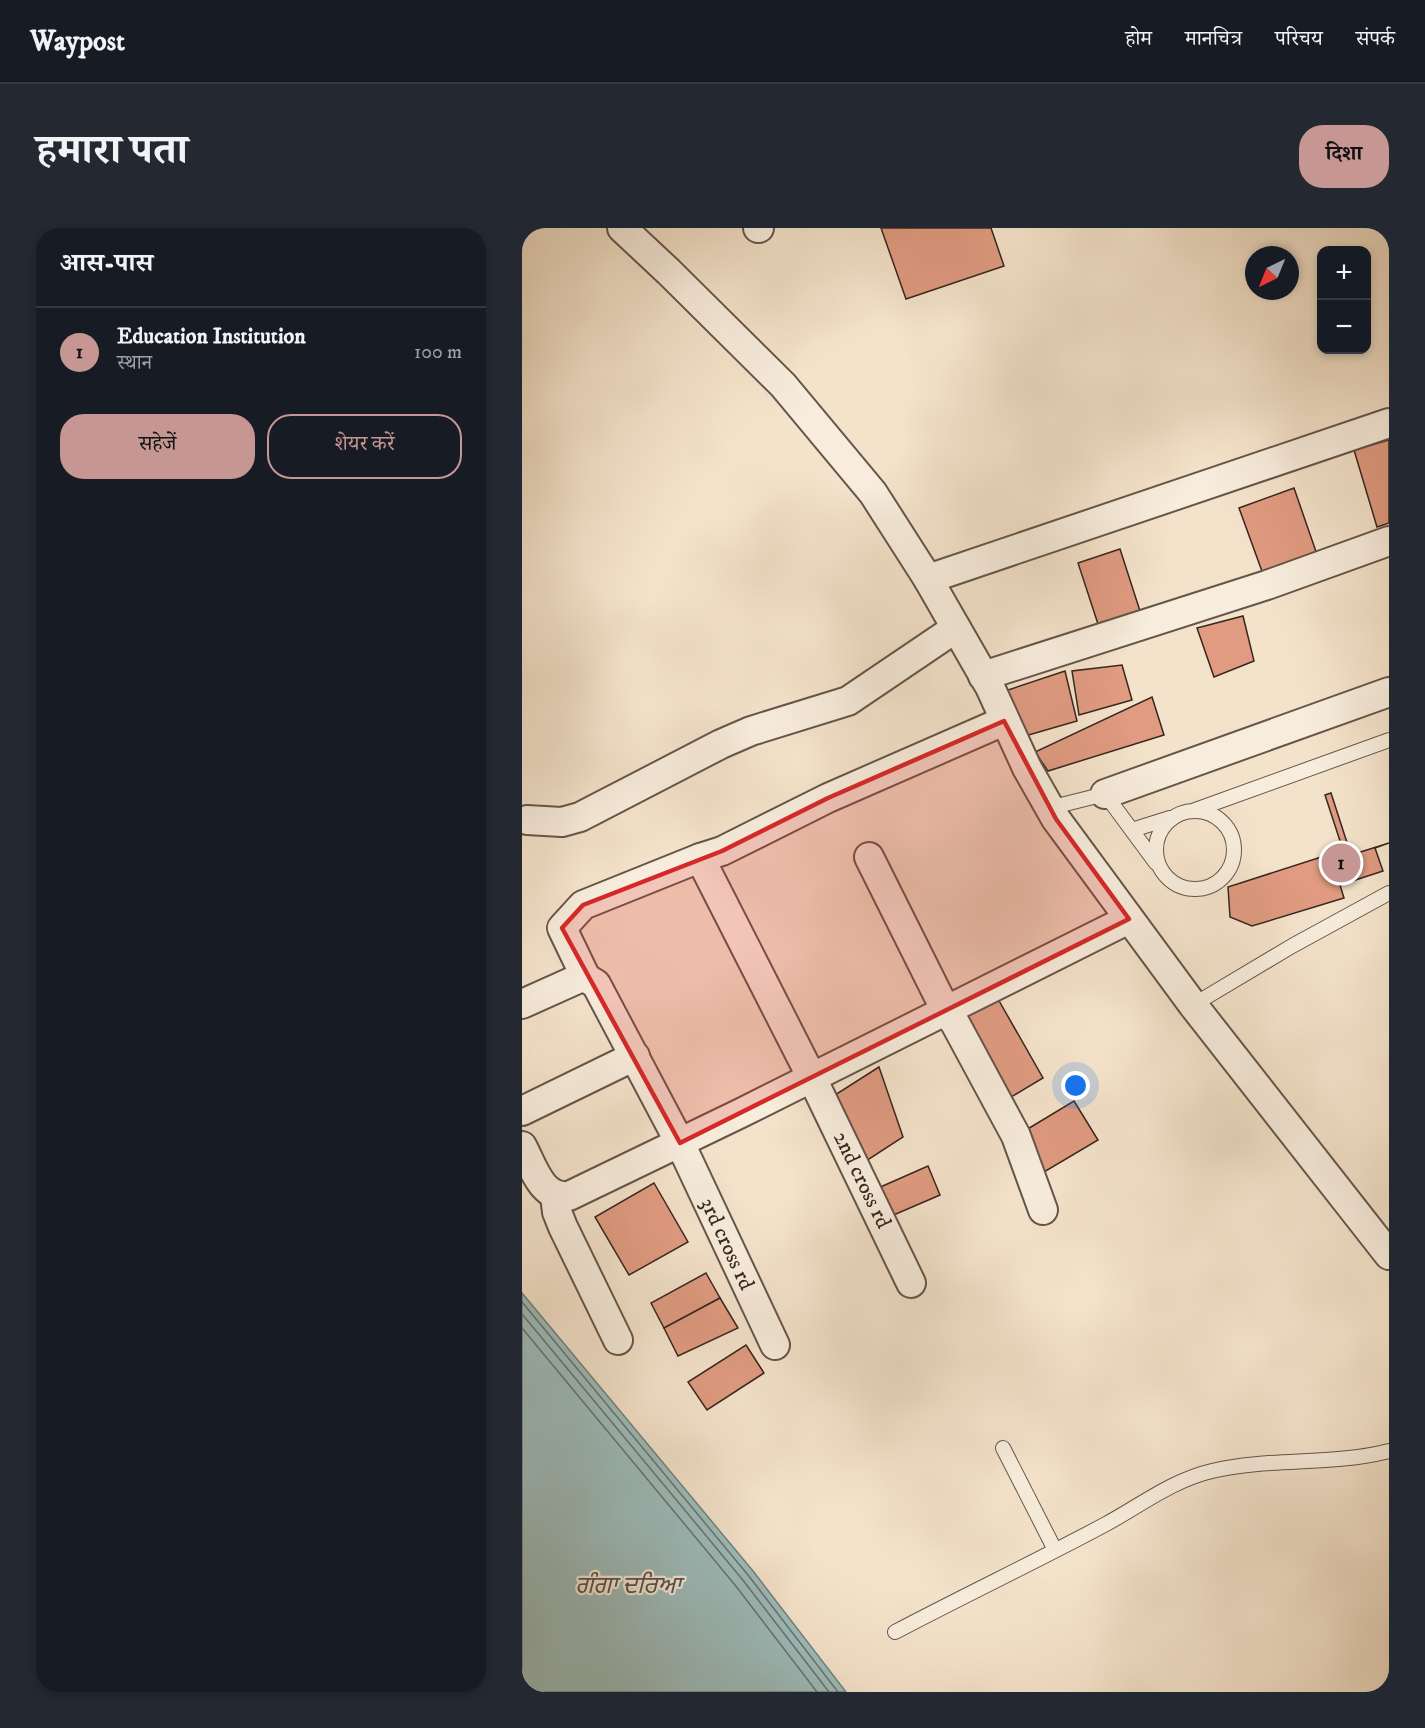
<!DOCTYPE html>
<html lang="hi">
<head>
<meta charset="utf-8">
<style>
  body { margin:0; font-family:"IM FELL DW Pica","Noto Serif Devanagari","Noto Sans Gurmukhi",serif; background:#242831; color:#f1f3f6 }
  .controls { position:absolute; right:18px; top:18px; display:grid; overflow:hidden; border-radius:12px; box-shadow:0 3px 9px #0003 }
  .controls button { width:54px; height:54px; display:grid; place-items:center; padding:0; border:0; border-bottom:2px solid #363941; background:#171b24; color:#f1f3f6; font:30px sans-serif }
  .compass { position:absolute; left:723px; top:18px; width:54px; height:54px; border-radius:50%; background:#171b24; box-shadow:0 3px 9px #0003; rotate:223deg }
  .you { position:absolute; left:554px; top:858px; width:21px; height:21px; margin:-15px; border:4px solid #fff; border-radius:50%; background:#1a73e8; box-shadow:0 0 0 9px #1a73e833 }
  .badge { display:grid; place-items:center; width:39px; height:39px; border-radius:50%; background:#c59692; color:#111; font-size:20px; font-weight:700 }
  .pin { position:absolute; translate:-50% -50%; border:3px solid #fff; box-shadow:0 2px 6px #0006 }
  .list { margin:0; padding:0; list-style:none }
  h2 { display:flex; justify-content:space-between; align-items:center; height:78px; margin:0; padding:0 24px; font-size:26px }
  h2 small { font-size:20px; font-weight:400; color:#9ea1a6 }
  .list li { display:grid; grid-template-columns:39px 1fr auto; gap:18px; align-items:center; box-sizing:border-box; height:90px; padding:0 24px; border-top:2px solid #363941 }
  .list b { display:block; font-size:22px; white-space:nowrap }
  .list p { margin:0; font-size:20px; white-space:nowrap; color:#9ea1a6 }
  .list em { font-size:20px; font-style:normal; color:#9ea1a6 }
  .actions { display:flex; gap:12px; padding:18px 24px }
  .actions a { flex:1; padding:14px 0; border:2px solid #c59692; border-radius:24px; text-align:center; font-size:21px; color:#c59692 }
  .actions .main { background:#c59692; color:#111 }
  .map { position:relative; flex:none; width:867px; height:1464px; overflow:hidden; border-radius:24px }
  header { display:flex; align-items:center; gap:36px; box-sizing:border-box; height:84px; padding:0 30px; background:#171b24; border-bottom:2px solid #363941 }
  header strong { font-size:28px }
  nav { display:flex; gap:33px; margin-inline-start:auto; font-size:21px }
  .intro { display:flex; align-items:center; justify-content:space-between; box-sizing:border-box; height:144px; padding:0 36px }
  h1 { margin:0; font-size:42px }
  .button { padding:15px 27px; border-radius:24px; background:#c59692; color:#111; font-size:21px; font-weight:700 }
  main { display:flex; gap:36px; padding:0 36px }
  aside { flex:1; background:#171b24; border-radius:24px; box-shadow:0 3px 9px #0003 }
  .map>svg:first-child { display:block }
  .water { fill:#9dbdbd; stroke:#74817e; stroke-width:1.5 }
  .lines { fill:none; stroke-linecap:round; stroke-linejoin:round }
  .shore { stroke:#6a726e; stroke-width:1.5 }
  .building { fill:#e09b81; stroke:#362620; stroke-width:1.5 }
  .service-casing { stroke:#66554b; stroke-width:16 }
  .minor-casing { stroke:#66554b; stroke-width:32 }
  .service { stroke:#f8eddd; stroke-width:14 }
  .minor { stroke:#f8eddd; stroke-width:28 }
  .marked { fill:#d62828; fill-opacity:0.2; stroke:#d62828; stroke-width:4.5; stroke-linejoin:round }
  .labels { text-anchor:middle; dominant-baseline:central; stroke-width:4.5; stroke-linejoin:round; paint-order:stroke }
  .street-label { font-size:22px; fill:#362620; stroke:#f8eddd }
  .water-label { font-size:24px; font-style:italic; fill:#55534f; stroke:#f8eddd }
</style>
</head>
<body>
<header>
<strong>Waypost</strong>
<nav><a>होम</a><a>मानचित्र</a><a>परिचय</a><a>संपर्क</a></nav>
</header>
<div class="intro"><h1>हमारा पता</h1><a class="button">दिशा</a></div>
<main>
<aside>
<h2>आस-पास<small></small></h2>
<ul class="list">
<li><span class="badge">1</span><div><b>Education Institution</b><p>स्थान</p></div><em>100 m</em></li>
</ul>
<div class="actions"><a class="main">सहेजें</a><a>शेयर करें</a></div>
</aside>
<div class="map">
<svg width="867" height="1464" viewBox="0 0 867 1464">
  <rect width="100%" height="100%" fill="#f4e3cb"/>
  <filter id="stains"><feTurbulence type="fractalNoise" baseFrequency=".00333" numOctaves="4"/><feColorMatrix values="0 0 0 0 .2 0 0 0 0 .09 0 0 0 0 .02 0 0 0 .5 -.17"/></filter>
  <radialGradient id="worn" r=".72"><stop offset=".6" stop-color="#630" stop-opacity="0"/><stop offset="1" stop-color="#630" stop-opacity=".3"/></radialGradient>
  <polygon class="water" points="0,1065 231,1343 324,1464 0,1464"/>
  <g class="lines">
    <g class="shore">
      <polyline points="0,1074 226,1347 316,1464"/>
      <polyline points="0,1086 220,1351 307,1464"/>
      <polyline points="0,1100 213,1357 295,1464"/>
    </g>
  </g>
  <g class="building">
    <polygon points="359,0 469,0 482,38 384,71"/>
    <polygon points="867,212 867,295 855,299 832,222"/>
    <polygon points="772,260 799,338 745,357 717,280"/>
    <polygon points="598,321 618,383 576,396 556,335"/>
    <polygon points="721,388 732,433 692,449 675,400"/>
    <polygon points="600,437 610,472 557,487 550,443"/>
    <polygon points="543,443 555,493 496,510 486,462"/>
    <polygon points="630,469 642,507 526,543 513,524"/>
    <polygon points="809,565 829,627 867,615 853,620 861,643 818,657 822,670 730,698 708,689 706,659 821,622 803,567"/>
    <polygon points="476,771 521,850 479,875 433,795"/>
    <polygon points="357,839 381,909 341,935 302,874"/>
    <polygon points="552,873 576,912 517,947 494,908"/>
    <polygon points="406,938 418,967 367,989 354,961"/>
    <polygon points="132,955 166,1014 107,1047 73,989"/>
    <polygon points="184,1045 198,1070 142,1100 129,1075"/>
    <polygon points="198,1070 216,1100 156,1128 142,1100"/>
    <polygon points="224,1117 242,1145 185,1182 166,1154"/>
  </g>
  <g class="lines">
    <g class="service-casing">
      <g id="service">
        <polyline points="527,580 583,566 634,635"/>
        <polyline points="673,582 867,512"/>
        <circle cx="673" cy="622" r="39"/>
        <polyline points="610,602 648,590"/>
        <polyline points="671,777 770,718 867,665"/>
        <polyline points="481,1220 533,1322"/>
        <path d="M 373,1404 C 443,1367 515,1333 584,1296 C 619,1277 651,1252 690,1243 C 748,1229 809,1238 867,1223"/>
      </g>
    </g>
    <g class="minor-casing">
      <g id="minor">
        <polyline points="100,0 147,44 261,157 351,265 406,351 468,459 505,540 534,591 671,777 867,1027"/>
        <polyline points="236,0 237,0"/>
        <polyline points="406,351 867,195"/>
        <polyline points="461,448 745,357 867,313"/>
        <polyline points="583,566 867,464"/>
        <polyline points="5,592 40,594 58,589 199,516 229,503 326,473 434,400"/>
        <polyline points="347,629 424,783 433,795 494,908 521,982"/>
        <polyline points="178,630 290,850 389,1055"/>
        <polyline points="64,750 40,700 61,677 178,630 200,623 306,570 482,493"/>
        <polyline points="0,776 58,750 64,750 74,756 158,915 253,1117"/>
        <polyline points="0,883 113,828"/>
        <path d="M 0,918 C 11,938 19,971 47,968 L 219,885 L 607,691"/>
        <polyline points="33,968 35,984 41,999 96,1112"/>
      </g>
    </g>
    <use href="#service" class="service"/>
    <use href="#minor" class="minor"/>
  </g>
  <path class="marked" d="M 482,493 L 534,591 L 607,691 L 158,915 L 40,700 L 61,677 L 200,623 L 306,570 Z"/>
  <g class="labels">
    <g class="street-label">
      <text transform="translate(340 952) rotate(64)">2nd cross rd</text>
      <text transform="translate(205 1016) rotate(65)">3rd cross rd</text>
    </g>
    <g class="water-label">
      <text x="106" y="1358">ਗੰਗਾ ਦਰਿਆ</text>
    </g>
  </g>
  <rect width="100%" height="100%" filter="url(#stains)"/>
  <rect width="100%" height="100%" fill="url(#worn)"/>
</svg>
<div class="controls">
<button>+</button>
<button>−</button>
</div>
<svg class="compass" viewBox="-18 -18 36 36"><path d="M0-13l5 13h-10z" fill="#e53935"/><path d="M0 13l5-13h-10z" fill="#9ea1a6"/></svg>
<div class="you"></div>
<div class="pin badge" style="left:819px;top:635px">1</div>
</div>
</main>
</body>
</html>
